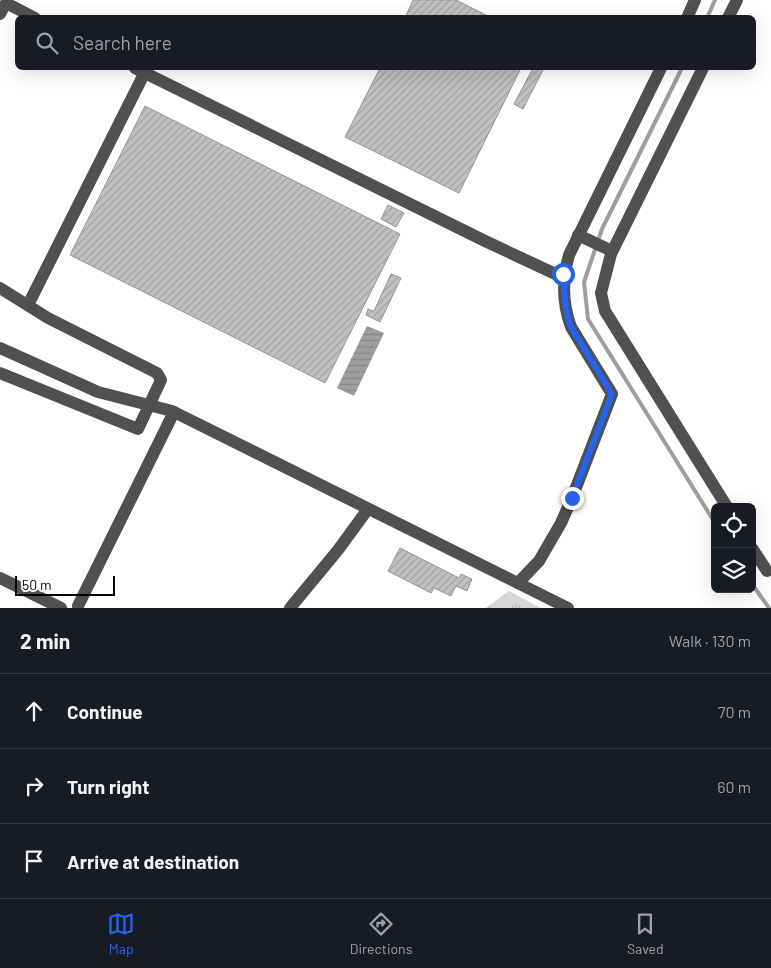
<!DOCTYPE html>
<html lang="en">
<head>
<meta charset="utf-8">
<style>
  body { margin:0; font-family:Barlow,sans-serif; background:#242831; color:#f1f3f6 }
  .controls { position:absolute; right:15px; bottom:15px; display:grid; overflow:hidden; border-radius:8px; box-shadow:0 5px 20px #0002 }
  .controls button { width:45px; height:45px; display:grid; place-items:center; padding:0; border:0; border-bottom:1px solid #363941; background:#171b24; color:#f1f3f6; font:25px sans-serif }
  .scale { position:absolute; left:15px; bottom:12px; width:100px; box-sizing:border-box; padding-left:5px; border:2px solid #000; border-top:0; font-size:14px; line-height:18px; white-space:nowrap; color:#000; -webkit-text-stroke:4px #fff; paint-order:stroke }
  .stop { position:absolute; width:15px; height:15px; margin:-11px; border:4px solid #2563eb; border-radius:50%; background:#fff }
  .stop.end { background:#2563eb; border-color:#fff; box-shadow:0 1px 5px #0008 }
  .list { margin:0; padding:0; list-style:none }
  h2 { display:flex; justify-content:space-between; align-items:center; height:65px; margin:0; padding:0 20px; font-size:21px }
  h2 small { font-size:16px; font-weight:400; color:#9ea1a6 }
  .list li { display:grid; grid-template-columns:32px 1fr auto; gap:15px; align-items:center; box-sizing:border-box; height:75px; padding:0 20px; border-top:1px solid #363941 }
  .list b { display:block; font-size:19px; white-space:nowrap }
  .list em { font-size:16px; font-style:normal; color:#9ea1a6 }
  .icon { flex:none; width:28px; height:28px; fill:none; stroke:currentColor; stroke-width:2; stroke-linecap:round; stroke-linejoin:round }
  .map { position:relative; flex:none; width:771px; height:608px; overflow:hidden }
  .search { position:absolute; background:#171b24; box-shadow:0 5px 20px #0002; left:15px; right:15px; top:15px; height:55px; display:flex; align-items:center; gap:12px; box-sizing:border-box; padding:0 18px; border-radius:8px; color:#9ea1a6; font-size:19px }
  .sheet { height:290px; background:#171b24 }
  nav { display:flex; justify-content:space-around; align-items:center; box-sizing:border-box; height:70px; border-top:1px solid #363941; background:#171b24; font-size:14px; color:#9ea1a6 }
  nav a { display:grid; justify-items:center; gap:2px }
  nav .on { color:#2563eb }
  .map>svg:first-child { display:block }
  .grass { fill:url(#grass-tufts) }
  .water { fill:url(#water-rules) }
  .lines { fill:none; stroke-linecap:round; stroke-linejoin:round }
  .stream { stroke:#9e9e9e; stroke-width:4 }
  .building { fill:url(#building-hatch); stroke:#949494 }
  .minor { stroke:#505050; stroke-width:12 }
  .route { stroke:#2563eb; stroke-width:6 }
</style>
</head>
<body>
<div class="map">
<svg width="771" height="608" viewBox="0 0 771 608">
  <defs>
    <pattern id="grass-tufts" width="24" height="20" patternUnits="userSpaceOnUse" patternTransform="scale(1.25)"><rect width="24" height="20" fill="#d7d7d7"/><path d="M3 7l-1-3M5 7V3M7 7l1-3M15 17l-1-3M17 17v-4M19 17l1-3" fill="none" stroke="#b7b7b7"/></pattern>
    <pattern id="water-rules" width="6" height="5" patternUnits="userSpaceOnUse" patternTransform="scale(1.25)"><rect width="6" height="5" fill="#9e9e9e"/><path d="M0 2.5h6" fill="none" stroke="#868686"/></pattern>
    <pattern id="building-hatch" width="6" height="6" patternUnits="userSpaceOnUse" patternTransform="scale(1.25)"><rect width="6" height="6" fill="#c0c0c0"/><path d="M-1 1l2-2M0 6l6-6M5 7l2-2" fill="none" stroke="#a3a3a3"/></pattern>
  </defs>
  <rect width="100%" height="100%" fill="#fff"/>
  <polygon class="grass" points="509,591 541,608 486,608"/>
  <polygon class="water" points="367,326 384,333 354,396 337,388"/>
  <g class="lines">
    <g class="stream">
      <polyline points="707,18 715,0"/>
      <polyline points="682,68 602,229 584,282 588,319 715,523"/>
      <polyline points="752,584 769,608"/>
    </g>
  </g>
  <g class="building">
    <polygon points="413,0 456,0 492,18 405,18"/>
    <polygon points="380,68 521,68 459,193 345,137"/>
    <polygon points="533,68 544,68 523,109 514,104"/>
    <polygon points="145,106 400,234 325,383 70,255"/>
    <polygon points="388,205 404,213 396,227 381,219"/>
    <polygon points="391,274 401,278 380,322 366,315 368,309 374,311"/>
    <polygon points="400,548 459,578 461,574 472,579 467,591 456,586 451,596 434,588 431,593 388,571"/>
  </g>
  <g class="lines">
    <g class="minor">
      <polyline points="0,14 6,3 35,18"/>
      <polyline points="687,18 695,0"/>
      <polyline points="728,18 737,0"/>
      <polyline points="135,68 485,241 564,278"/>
      <polyline points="703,68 611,254 601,293 605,311 727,507"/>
      <polyline points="578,235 612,251"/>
      <polyline points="0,288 48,318 157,373 161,380 138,429 0,373"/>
      <polyline points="28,305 145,72"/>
      <polyline points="0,348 98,392 172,411 568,608"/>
      <polyline points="752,548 767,571"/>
      <polyline points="0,578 61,608"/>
      <path d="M 518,583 L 539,561 L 561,523 L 572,498 L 612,394 L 571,327 C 562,303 562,280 569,255 L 661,68"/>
      <polyline points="78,606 174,412"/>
      <polyline points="290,608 338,550 368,509"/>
    </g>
  </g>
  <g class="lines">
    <path class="route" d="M 563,274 C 565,293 564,309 571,327 L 612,394 L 572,498"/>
  </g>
</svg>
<div class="controls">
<button><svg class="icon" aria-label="locate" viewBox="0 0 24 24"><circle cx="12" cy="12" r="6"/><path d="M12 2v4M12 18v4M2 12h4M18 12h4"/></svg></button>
<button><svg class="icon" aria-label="layers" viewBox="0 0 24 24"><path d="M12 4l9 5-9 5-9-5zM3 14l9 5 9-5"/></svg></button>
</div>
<div class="scale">50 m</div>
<div class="stop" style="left:563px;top:274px"></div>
<div class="stop end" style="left:572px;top:498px"></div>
<div class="search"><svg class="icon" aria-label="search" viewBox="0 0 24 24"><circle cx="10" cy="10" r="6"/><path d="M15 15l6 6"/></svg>Search here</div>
</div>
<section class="sheet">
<h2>2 min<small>Walk · 130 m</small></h2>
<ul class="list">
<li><svg class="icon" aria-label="ahead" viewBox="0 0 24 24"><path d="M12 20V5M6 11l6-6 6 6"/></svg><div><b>Continue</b></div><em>70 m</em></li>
<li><svg class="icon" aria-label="right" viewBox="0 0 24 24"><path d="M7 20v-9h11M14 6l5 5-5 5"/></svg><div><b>Turn right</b></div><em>60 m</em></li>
<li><svg class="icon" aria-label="arrive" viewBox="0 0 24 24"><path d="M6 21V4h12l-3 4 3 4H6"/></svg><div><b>Arrive at destination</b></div></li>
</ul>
</section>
<nav>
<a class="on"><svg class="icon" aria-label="map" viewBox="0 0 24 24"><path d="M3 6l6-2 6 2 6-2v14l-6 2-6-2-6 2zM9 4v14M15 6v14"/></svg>Map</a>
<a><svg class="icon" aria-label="directions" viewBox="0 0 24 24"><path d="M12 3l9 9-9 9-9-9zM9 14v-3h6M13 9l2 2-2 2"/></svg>Directions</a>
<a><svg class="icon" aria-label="saved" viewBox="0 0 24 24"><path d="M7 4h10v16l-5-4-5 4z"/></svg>Saved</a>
</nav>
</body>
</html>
